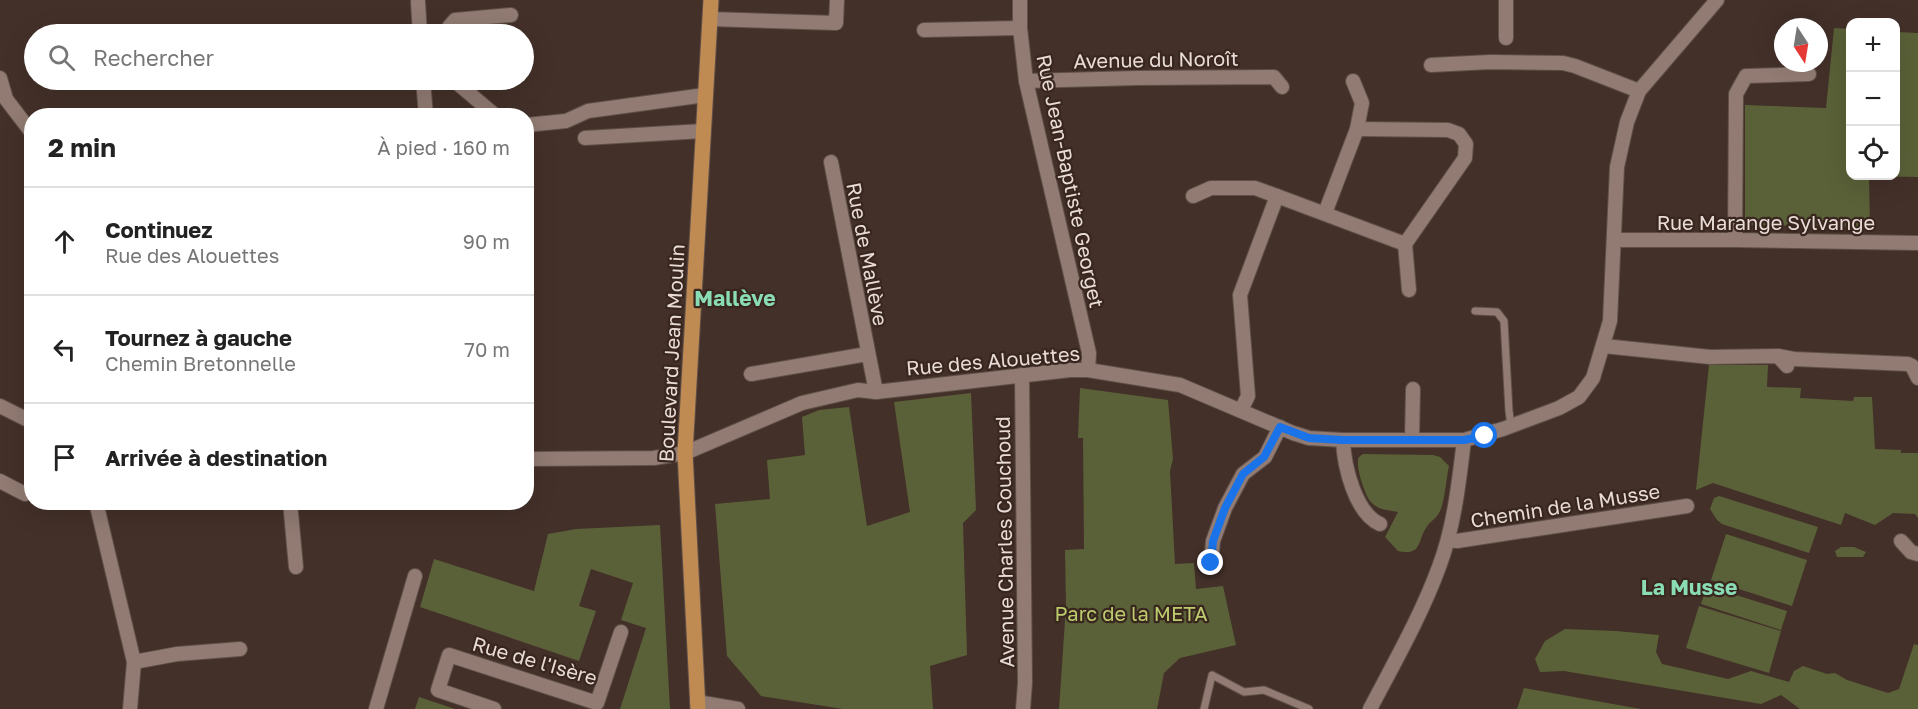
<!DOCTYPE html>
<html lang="fr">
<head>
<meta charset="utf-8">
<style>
  body { margin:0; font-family:"Golos Text",sans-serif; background:#f2f2f2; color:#222 }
  .controls { position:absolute; right:18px; top:18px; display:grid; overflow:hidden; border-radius:12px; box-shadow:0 6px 24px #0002 }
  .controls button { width:54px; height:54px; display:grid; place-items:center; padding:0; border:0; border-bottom:2px solid #e0e0e0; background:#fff; color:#222; font:30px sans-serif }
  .compass { position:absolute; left:1774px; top:18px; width:54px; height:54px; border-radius:50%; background:#fff; box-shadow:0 6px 24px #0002; rotate:168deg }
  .stop { position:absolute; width:18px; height:18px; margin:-14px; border:4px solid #1a73e8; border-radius:50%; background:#fff }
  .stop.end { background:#1a73e8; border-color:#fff; box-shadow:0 2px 6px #0008 }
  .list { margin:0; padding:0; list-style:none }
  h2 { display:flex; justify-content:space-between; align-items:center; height:78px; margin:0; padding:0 24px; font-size:26px }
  h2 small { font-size:20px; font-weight:400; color:#767676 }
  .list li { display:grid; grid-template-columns:39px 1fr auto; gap:18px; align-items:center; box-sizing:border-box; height:108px; padding:0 24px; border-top:2px solid #e0e0e0 }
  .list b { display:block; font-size:22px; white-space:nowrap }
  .list p { margin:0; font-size:20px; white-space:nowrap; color:#767676 }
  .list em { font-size:20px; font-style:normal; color:#767676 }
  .icon { flex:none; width:33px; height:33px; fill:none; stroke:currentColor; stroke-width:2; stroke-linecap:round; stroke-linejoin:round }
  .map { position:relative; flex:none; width:1918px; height:709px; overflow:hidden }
  .search { position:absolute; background:#fff; box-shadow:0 6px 24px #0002; left:24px; top:24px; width:510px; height:66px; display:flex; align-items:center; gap:15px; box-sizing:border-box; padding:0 21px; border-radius:33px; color:#767676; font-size:22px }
  .panel { position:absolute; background:#fff; box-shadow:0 6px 24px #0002; left:24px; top:108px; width:510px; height:402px; border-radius:24px }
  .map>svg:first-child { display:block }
  .green { fill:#5a6138 }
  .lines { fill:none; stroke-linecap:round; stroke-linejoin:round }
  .lane-casing { stroke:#5f4f48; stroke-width:9 }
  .street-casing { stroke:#5f4f48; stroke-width:16 }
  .primary-casing { stroke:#5f4f48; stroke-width:17 }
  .lane { stroke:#917b73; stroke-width:7 }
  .street { stroke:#917b73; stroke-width:14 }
  .primary { stroke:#bf8b53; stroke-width:15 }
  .route { stroke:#1a73e8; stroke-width:8 }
  .labels { text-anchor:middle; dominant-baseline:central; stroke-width:4.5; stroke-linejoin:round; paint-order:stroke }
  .street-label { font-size:20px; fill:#e9dcd7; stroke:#38261f }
  .park-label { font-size:20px; fill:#bdcb6f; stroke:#38261f }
  .neighbourhood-label { font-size:21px; font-weight:bold; fill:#89dcb3; stroke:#38261f }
</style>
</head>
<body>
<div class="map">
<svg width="1918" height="709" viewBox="0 0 1918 709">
  <rect width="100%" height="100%" fill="#433029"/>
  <g class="green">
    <polygon points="1834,28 1850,29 1850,176 1896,176 1896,32 1918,33 1918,177 1869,176 1870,227 1745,225 1745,105 1826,108"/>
    <polygon points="1709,365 1768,365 1767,387 1801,388 1800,398 1853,401 1854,397 1872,397 1875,449 1901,450 1901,453 1918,453 1918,518 1915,514 1893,513 1875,525 1845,513 1841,525 1713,483 1696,490"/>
    <polygon points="1080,388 1168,400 1173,459 1170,471 1175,564 1194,563 1196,589 1223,586 1236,645 1180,658 1164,673 1157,709 1059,709 1066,606 1065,550 1084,549 1083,438 1078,438"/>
    <polygon points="971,393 976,510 963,523 967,655 930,666 933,709 843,709 761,696 727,656 715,504 770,499 767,460 805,455 802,417 819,410 849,407 867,526 910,512 894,402"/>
    <path d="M 1363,454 L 1433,455 L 1440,457 L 1449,466 C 1446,479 1445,503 1439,513 C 1436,519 1429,522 1426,528 C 1417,542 1422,556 1398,551 L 1385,537 L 1398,512 C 1388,510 1378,510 1371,502 C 1365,496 1357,470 1358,461 C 1358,457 1360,456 1363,454 Z"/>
    <polygon points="1719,496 1818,527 1809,553 1722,524 1717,520 1710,509 1714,498"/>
    <polygon points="660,525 670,709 620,709 646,628 621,620 633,583 591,569 579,606 596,611 579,661 420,607 434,559 534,591 548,534 576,529"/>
    <polygon points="1726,534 1807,560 1792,606 1711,580"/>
    <polygon points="1841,547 1854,547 1866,552 1863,557 1837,557 1835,551"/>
    <polygon points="1707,586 1787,611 1781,630 1701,604"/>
    <polygon points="1699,606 1781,631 1769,673 1686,648"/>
    <polygon points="1565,629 1616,631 1659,635 1656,652 1662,664 1728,679 1751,671 1789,682 1794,671 1803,666 1827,674 1835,673 1847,680 1888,693 1899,689 1914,644 1918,645 1918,709 1800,709 1781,695 1761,704 1564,671 1540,672 1535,659 1545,641"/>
    <polygon points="1524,688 1641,709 1517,709"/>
    <polygon points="419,697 455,709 415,709"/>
  </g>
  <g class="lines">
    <g class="lane-casing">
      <g id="lane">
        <polyline points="1475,311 1497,312 1504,321 1509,411 1511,426"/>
        <polyline points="1204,709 1212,675 1244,692 1264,690 1309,709"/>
      </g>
    </g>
    <g class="street-casing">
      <g id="street">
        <polyline points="1020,0 1020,28 1026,81 1089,353 1088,370"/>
        <polyline points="418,2 420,34"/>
        <polyline points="710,19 836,23 837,0"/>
        <polyline points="924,30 1020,28"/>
        <polyline points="449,34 449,27 455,20 511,15"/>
        <polyline points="1506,38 1506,0"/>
        <polyline points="1431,65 1490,62 1563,63 1575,66 1639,91"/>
        <polyline points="0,78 6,99 32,133"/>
        <polyline points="423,80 426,116"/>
        <polyline points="455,80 457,83 496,116"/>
        <polyline points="1026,81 1137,78 1274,77 1282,87"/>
        <polyline points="526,125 566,121 588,111 705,95"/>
        <polyline points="585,138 703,131"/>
        <polyline points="831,162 876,392"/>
        <polyline points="1193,196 1211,188 1255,188 1277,196 1240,295 1248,396 1241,410"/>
        <polyline points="1277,196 1405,244 1465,158 1466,144 1459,134 1448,130 1357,129"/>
        <polyline points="1325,213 1357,129 1362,103 1353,81"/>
        <polyline points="1614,240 1735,240 1918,243"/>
        <polyline points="1735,240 1736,94 1746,76 1809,74"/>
        <polyline points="1405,244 1409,290"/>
        <polyline points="1604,346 1710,357 1778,356 1787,366"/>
        <polyline points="1778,356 1794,359 1908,364 1912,366 1918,378"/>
        <polyline points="751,374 867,354"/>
        <polyline points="1022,375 1025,683 1023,709"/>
        <polyline points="0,406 32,422"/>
        <path d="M 1343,440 C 1344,466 1355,513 1380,524"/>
        <polyline points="1412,440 1413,389"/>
        <polyline points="526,459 654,458 685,453 802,403 858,390 876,392 1070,370 1088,370 1180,385 1293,433 1309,438 1343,440 1464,440 1503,429 1559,408 1579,397 1593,378 1610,321 1617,167 1627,122 1639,91 1717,0"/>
        <polyline points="0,481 25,494"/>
        <polyline points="96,502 134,662 130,709"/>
        <polyline points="290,502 296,567"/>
        <polyline points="1448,540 1457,541 1687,506"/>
        <polyline points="1901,541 1911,552 1918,554"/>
        <polyline points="1211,563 1213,541 1225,508 1243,474 1265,457 1280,427"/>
        <polyline points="134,662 177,654 240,649"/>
        <polyline points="697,702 738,709"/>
        <polyline points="376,709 415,576"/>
        <polyline points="494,709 438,690 449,655 597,703 621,632"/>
        <path d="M 1370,709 C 1394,663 1421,616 1439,567 C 1454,528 1459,482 1464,440"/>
      </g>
    </g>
    <g class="primary-casing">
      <polyline id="primary" points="698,709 685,453 711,0"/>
    </g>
    <use href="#lane" class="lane"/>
    <use href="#street" class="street"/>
    <use href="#primary" class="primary"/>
  </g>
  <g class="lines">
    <polyline class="route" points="1211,563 1213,541 1225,508 1243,474 1264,457 1280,427 1309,438 1342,440 1464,440 1485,436"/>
  </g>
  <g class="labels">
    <g class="street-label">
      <text transform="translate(1156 59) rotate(-1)">Avenue du Noroît</text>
      <text transform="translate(1071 181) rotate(78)">Rue Jean-Baptiste Georget</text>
      <text x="1766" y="222">Rue Marange Sylvange</text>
      <text transform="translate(868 254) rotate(79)">Rue de Mallève</text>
      <text transform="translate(671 353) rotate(-87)">Boulevard Jean Moulin</text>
      <text transform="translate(993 360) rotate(-5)">Rue des Alouettes</text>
      <text transform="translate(1565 505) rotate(-9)">Chemin de la Musse</text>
      <text transform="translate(1004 542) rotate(-91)">Avenue Charles Couchoud</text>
      <text transform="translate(535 660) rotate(16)">Rue de l'Isère</text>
    </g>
    <g class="park-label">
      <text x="1131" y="613">Parc de la META</text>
    </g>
    <g class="neighbourhood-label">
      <text x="735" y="298">Mallève</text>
      <text x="1689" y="587">La Musse</text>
    </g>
  </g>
</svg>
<div class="controls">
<button>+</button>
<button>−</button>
<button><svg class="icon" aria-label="locate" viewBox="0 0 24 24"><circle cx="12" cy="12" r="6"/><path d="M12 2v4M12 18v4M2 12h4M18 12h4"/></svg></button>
</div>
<svg class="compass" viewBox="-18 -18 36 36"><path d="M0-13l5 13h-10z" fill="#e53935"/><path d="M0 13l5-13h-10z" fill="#767676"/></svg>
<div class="stop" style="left:1485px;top:436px"></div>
<div class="stop end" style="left:1211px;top:563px"></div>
<div class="search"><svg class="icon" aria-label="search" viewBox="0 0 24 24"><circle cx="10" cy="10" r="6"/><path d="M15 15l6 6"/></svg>Rechercher</div>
<section class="panel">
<h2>2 min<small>À pied · 160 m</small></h2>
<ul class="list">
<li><svg class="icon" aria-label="ahead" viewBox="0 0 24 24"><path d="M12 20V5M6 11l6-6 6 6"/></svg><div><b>Continuez</b><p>Rue des Alouettes</p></div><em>90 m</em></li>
<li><svg class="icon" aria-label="left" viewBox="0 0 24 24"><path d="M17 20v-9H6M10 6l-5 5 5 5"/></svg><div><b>Tournez à gauche</b><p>Chemin Bretonnelle</p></div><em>70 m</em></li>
<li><svg class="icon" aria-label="arrive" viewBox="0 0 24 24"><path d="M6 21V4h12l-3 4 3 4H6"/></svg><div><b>Arrivée à destination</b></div></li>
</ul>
</section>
</div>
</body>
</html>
